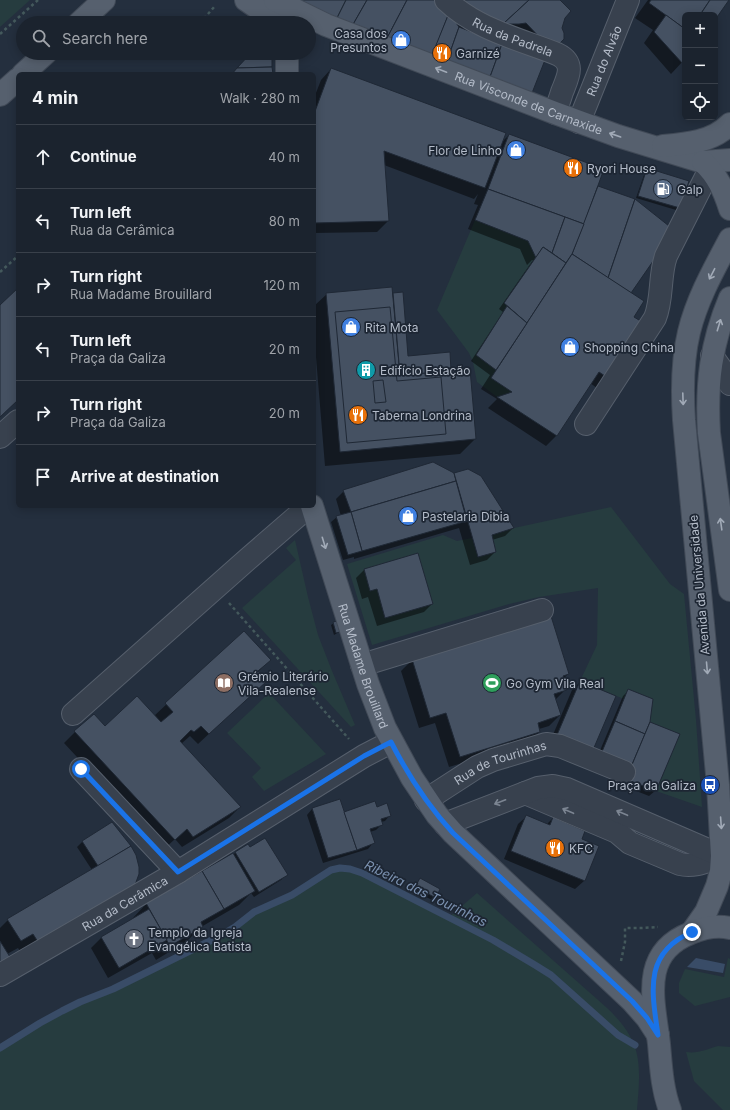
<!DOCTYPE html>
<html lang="en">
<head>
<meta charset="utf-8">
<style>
  body { margin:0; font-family:Inter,sans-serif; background:#242b36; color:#f1f3f6 }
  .controls { position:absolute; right:12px; top:12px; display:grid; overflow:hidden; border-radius:6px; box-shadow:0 2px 10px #0003 }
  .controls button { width:36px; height:36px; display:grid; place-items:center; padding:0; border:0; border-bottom:1px solid #39404a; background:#1b232e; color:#f1f3f6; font:20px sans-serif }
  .stop { position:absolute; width:12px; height:12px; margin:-9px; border:3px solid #1a73e8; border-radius:50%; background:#fff }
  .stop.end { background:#1a73e8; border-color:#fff; box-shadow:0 1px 4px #0008 }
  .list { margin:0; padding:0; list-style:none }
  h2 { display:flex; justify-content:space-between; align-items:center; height:52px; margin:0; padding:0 16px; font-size:17px }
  h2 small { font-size:13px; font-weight:400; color:#a0a4aa }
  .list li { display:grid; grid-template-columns:26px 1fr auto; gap:12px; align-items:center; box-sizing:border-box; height:64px; padding:0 16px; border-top:1px solid #39404a }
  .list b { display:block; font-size:15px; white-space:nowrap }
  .list p { margin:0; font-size:13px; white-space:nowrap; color:#a0a4aa }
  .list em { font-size:13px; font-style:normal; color:#a0a4aa }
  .icon { flex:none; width:22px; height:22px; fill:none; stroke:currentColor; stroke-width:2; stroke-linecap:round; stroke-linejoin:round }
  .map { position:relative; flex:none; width:730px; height:1110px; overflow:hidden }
  .search { position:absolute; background:#1b232e; box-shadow:0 2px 10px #0003; left:16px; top:16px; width:300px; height:44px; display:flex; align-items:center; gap:10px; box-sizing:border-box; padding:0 14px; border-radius:22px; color:#a0a4aa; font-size:15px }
  .panel { position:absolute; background:#1b232e; box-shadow:0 2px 10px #0003; left:16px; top:72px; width:300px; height:436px; border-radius:6px }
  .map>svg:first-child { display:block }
  .green { fill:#263c3f }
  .water { fill:#394c67 }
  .shadow { fill:#0007 }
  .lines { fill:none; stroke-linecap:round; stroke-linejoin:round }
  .stream { stroke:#394c67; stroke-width:7 }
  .building { fill:#455162; stroke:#1f2835 }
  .minor-casing { stroke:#565f6c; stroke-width:24 }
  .major-casing { stroke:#414a57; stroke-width:24 }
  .path { stroke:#44595c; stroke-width:2.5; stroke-dasharray:3 3; stroke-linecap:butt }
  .minor { stroke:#38414e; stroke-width:22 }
  .major { stroke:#56606e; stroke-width:22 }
  .oneway { stroke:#a1aab7 }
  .oneway2 { stroke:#7c8592 }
  .route { stroke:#1a73e8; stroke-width:5 }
  .labels { text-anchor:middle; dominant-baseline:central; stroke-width:3.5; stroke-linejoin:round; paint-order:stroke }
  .poi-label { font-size:12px; fill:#b4bcc9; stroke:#1d2633; text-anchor:start }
  .street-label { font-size:12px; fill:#b4bcc9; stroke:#1d2633 }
  .water-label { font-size:13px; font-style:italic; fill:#7c92b1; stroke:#1d2633 }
</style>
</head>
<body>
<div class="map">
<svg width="730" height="1110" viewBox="0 0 730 1110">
  <rect width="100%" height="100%" fill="#242f3e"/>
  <g class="green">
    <polygon points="0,0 30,0 0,27"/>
    <polygon points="475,220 528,241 536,258 504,303 507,306 476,355 496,370 491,378 512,392 497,397 477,382 473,362 469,353 437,310"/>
    <polygon points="611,507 670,584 684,594 696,720 702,807 656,791 680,734 650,722 653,699 629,689 624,699 580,681 597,645 598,588 539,597 509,604 372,645 347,564 443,535 457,541 472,538 478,557 496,552 492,535 514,528"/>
    <polygon points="295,540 308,597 318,635 332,671 355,725 351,727 242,608 296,560 286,548"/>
    <polygon points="269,693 326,754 264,791 252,777 261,768 227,733"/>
    <path d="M 340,868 L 350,869 L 362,873 L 448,918 L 477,893 L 606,1007 C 643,1042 641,1062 637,1110 L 0,1110 L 0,1048 L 40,1023 L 62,1011 L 80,1002 L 113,989 L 220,936 L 235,927 L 255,912 L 304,888 L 322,874 L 331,870 Z"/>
    <polygon points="728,958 730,959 730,997 695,1006 679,993 679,983 685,969 724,977"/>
    <path d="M 718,1046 L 730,1047 L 730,1110 L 723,1110 L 694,1081 L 686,1052 C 698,1054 707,1049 718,1046 Z"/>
  </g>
  <polygon class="water" points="696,958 725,964 723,973 687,967"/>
  <g class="shadow">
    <polygon points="266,0 560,0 564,17 542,60 379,45 370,54 337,42 343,32"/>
    <polygon points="648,0 728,0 715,18 715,15 685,15 685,59 671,74 644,43 653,30 635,18"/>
    <polygon points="331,69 501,143 509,135 595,190 598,187 630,293 633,317 643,323 597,388 590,383 556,436 546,446 488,408 497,399 481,389 490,375 471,361 503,312 499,309 533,260 532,260 527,265 520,249 468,229 478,205 474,204 478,194 474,199 384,165 388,221 377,232 314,233 314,98 321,80"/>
    <polygon points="647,169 679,208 676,210 636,198 645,172"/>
    <polygon points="402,293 407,357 450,370 475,439 460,454 325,466 314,333 314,306 327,294"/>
    <polygon points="468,470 513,528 505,536 492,540 495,552 487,560 470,565 459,528 354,559 354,557 343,560 331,522 337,517 341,516 336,499 344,491 454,474"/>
    <polygon points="418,554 432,604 424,612 377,626 368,597 362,599 356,578 364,570"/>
    <polygon points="334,623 339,632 334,635 331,625"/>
    <polygon points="244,632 269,660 258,672 266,681 198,744 190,736 181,744 240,807 229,818 182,847 175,839 163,850 64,743 75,732 105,727 154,716"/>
    <polygon points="412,660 568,674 563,679 566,689 555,700 560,715 549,726 539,729 539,732 529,743 449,767 435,723 419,728 401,671"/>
    <polygon points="580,682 584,758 549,744 572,690"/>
    <polygon points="629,690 649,722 678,734 655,791 649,796 621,785 627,772 596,760 623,696"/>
    <polygon points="376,808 390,815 385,821 381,822 382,824 376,830 370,832 373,843 368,849 323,863 307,815 312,809 343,813"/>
    <polygon points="527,816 547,824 553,818 581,839 598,846 584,881 575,889 504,859 518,824"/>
    <polygon points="83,841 138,867 137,880 134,885 25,959 18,948 7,954 0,965 0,928 8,920 92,870 77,847"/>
    <polygon points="236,852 286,875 281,880 254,897 251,893 239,905 201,927 187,941 156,960 152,953 108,978 91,948 101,938 132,919 146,904 232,854 233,855"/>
    <polygon points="420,879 439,889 432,900 413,890"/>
  </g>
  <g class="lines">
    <polyline class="stream" points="0,1048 40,1023 62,1011 80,1002 113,989 220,936 235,927 254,912 292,895 331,870 340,868 350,869 362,873 493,940 535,965 551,975 618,1035 635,1045"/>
  </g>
  <g class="building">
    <polygon points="296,0 346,0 335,22"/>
    <polygon points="346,0 367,0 351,28 335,22"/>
    <polygon points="367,0 407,0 386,40 351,28"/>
    <polygon points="407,0 435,0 449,13 432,57 386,40"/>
    <polygon points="452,0 529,0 503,24"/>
    <polygon points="529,0 560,0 571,11 565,18 562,28 564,33 564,39 557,46 543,41 526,23 519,24 503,24"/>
    <polygon points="651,0 710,0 700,15 685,15 685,29 649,3"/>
    <polygon points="710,0 729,0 715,20 715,15 700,15"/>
    <polygon points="449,13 459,27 447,61 432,55"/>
    <polygon points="666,15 685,29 685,61 683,64 654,32"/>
    <polygon points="459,27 502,44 490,77 447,61"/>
    <polygon points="502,44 545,60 532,93 490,77"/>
    <polygon points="251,53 272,53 272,67 237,68"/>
    <polygon points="272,67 273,74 232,74 237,68"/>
    <polygon points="331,68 506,133 485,188 384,151 389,221 314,223 314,114"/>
    <polygon points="509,134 604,169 584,224 488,189"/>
    <polygon points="647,168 689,181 680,208 638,196"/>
    <polygon points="598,186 635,199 608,278 572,254"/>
    <polygon points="488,189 565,217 552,253 543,247 536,258 528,241 475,220"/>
    <polygon points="635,199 669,226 658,254 631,293 608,278"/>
    <polygon points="565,217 584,224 572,254 566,263 552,253"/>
    <polygon points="543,247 566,263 527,323 504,303"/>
    <polygon points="572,254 644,301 634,317 644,323 608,378 599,372 557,436 497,397 512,392 491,378"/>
    <polygon points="392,287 400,375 470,369 476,439 340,452 326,293"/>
    <polygon points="18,288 18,400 0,417 0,305"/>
    <polygon points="403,292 408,356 450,352 451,371 400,375 393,293"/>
    <polygon points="507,306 527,323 496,370 476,355"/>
    <polygon points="390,307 397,381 441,377 446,434 347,443 335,312"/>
    <polygon points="383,380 386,402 375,403 373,381"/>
    <polygon points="433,462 454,473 456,481 351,512 343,490"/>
    <polygon points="468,469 481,476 514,528 492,535 496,552 478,557 454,473"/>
    <polygon points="456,481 467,521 362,551 351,512"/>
    <polygon points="351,512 362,551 348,555 336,516"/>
    <polygon points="418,553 433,604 385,618 377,589 370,591 364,569"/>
    <polygon points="551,616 569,674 563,676 567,690 554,694 561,715 538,723 540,732 460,757 446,713 430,718 412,659"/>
    <polygon points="337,621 340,632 336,633 333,622"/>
    <polygon points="244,631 271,660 258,671 267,681 209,734 201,726 194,732 191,730 180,741 241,807 193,837 187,829 175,840 74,731 94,714 105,726 137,696 161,722 173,712 165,703"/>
    <polygon points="580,681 616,696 593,750 557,735"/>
    <polygon points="628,689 653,699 650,722 645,734 615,721"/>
    <polygon points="615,721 645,734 631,767 601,754"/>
    <polygon points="650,722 680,734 656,791 626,779"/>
    <polygon points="340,799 357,850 328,858 312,808"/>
    <polygon points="375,801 377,807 387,803 391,816 381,819 383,825 370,829 375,843 357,850 344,812"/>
    <polygon points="526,815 550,825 553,817 585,831 582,839 599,846 585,881 511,851"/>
    <polygon points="112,822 131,846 98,866 82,841"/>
    <polygon points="265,838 288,875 259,892 235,852 248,844 250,847"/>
    <polygon points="131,846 136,855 139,867 139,874 135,885 40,945 33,934 21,941 7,919"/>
    <polygon points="233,853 255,891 224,909 202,871"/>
    <polygon points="202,871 224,909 201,922 203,927 170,946 146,903"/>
    <polygon points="420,878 440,889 436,898 415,887"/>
    <polygon points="149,909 167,940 119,968 101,937"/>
    <polygon points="0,941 10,957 0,963"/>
  </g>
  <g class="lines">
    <g class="minor-casing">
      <g id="minor">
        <path id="s1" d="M 446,0 C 476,29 519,39 557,54 C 576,63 568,77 562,92 C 560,99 557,106 555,113"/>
        <path id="s2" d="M 579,122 L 628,0"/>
        <polyline points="712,356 725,374 730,384"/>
        <path d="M 586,424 L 655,318 C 663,298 659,276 666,256 L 710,169"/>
        <polyline points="0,437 18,421"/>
        <polyline points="362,665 542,610"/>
        <polyline points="73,714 249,558 309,506"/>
        <polyline points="81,769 178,872"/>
        <path d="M 525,793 L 617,832 L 630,843 L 680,864 C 695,868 709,860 722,856"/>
        <path id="s3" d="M 426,800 L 477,767 L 493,760 L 546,744 L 560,746 L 624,772"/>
        <polyline points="445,824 538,788 553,786 567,789 722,856"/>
        <path id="s4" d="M 0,975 L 178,872 L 364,756 L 391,742"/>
      </g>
    </g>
    <g class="major-casing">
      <g id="major">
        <polyline points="246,0 262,11 276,23"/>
        <path id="s5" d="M 275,0 L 326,25 L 555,113 L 618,136 L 703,162 L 730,160"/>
        <polyline points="79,23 104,0"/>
        <polyline points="287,53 287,74"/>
        <polyline points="23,74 46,53"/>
        <polyline points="0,95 18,79"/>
        <path d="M 663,146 C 687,144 712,142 730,124"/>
        <path d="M 703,162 C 717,175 724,190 730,209"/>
        <path d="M 730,298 C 711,343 706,384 709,433 L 730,590"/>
        <path id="s6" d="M 312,506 L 368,684 L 385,728 L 412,778 L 437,815 L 453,833 L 632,1001 L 647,1018 L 658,1035"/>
        <path d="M 692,932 L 706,912 L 717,886 L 721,871 L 722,856 L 718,785 L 684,420 C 682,390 682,361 689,332 C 697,299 714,269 730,239"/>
        <path d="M 670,1110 C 662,1089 661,1066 659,1044 C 654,1001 639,953 691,933 C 703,928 717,925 730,928"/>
      </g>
    </g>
    <g class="path">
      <polyline points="200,23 215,6"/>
      <polyline points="0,34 38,0"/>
      <polyline points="0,272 18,256"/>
      <polyline points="229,603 349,739"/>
      <polyline points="621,961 625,942 625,928 642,928 658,927"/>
    </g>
    <use href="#minor" class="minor"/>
    <use href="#major" class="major"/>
  </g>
  <defs><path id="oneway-shaft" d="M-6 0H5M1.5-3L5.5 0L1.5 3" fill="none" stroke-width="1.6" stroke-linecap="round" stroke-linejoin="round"/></defs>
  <g class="oneway">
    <use href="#oneway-shaft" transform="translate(441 70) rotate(-159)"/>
    <use href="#oneway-shaft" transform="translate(615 135) rotate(-161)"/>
    <use href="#oneway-shaft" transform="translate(712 274) rotate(117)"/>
    <use href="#oneway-shaft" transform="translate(719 325) rotate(-73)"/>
    <use href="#oneway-shaft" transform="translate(683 399) rotate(88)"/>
    <use href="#oneway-shaft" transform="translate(721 524) rotate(-98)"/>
    <use href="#oneway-shaft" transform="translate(324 543) rotate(73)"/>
    <use href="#oneway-shaft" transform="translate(707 668) rotate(85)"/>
    <use href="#oneway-shaft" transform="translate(721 823) rotate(86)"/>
  </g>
  <g class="oneway2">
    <use href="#oneway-shaft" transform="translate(500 802) rotate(159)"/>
    <use href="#oneway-shaft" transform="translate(568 811) rotate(-157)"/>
    <use href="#oneway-shaft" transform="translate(622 813) rotate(-157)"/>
  </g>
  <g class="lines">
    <path class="route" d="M 81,769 L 178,872 L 364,756 L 391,742 C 408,775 428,806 453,833 L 632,1001 L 647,1018 L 658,1035 C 652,992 643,953 692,932"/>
  </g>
  <defs>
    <g id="shop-disc" transform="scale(1)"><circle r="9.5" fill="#3f7fe0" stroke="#1d2633"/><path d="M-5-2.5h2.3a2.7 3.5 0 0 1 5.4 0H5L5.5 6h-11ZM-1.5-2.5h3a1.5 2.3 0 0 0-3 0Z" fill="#fff"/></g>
    <g id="restaurant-disc" transform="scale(1)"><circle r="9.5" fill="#e8710a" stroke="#1d2633"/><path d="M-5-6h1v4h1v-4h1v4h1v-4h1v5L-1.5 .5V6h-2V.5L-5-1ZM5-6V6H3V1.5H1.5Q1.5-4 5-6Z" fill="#fff"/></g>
    <g id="fuel-disc" transform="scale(1)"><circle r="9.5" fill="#5c6f8a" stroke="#1d2633"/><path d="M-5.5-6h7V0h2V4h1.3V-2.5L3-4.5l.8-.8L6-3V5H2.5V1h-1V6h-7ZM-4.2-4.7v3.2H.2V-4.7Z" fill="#fff"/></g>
    <g id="building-disc" transform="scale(1)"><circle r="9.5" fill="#0f9aa8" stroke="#1d2633"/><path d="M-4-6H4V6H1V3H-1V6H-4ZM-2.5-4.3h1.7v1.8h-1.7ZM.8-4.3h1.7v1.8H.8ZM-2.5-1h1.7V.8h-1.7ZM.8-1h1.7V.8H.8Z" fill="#fff"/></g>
    <g id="library-disc" transform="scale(1)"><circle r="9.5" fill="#8d6e63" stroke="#1d2633"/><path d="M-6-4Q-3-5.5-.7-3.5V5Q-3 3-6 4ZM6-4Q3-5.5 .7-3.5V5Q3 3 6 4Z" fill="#fff"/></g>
    <g id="stadium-disc" transform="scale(1)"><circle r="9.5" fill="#2e9e5b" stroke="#1d2633"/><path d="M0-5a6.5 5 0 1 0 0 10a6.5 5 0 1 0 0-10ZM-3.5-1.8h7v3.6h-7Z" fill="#fff"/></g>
    <g id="bus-disc" transform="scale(1)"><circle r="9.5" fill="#1a4fb4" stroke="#1d2633"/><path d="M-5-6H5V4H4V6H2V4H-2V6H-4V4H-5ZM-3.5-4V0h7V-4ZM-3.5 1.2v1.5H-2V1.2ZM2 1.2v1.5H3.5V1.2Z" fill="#fff"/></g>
    <g id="church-disc" transform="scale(1)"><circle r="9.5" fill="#6b7280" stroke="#1d2633"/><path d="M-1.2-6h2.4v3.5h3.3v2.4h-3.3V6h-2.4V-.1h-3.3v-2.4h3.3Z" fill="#fff"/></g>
  </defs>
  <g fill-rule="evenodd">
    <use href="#shop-disc" x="401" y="40"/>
    <use href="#restaurant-disc" x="442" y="53"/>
    <use href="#shop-disc" x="516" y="150"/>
    <use href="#restaurant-disc" x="573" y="168"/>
    <use href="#fuel-disc" x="663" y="189"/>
    <use href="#shop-disc" x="351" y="327"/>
    <use href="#shop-disc" x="570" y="347"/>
    <use href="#building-disc" x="366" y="370"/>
    <use href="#restaurant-disc" x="358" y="415"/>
    <use href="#shop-disc" x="408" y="516"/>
    <use href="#library-disc" x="224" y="683"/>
    <use href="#stadium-disc" x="492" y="683"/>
    <use href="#bus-disc" x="710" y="785"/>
    <use href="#restaurant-disc" x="555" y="848"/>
    <use href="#church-disc" x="134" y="939"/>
  </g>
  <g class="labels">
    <g class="poi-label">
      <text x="387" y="33" text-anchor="end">Casa dos<tspan x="387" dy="14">Presuntos</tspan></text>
      <text x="456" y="53">Garnizé</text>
      <text x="502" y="150" text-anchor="end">Flor de Linho</text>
      <text x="587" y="168">Ryori House</text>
      <text x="677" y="189">Galp</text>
      <text x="365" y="327">Rita Mota</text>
      <text x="584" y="347">Shopping China</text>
      <text x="380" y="370">Edifício Estação</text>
      <text x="372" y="415">Taberna Londrina</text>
      <text x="422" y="516">Pastelaria Dibia</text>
      <text x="238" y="676">Grémio Literário<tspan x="238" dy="14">Vila-Realense</tspan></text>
      <text x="506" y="683">Go Gym Vila Real</text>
      <text x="696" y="785" text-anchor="end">Praça da Galiza</text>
      <text x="569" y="848">KFC</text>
      <text x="148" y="932">Templo da Igreja<tspan x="148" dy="14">Evangélica Batista</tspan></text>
    </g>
    <g class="street-label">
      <text stroke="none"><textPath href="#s1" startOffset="77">Rua da Padrela</textPath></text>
      <text stroke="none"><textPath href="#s2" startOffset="66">Rua do Alvão</textPath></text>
      <text stroke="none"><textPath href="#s5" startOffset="274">Rua Visconde de Carnaxide</textPath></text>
      <text transform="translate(699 585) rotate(-95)">Avenida da Universidade</text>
      <text stroke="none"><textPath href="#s6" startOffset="168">Rua Madame Brouillard</textPath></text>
      <text stroke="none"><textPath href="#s3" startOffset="84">Rua de Tourinhas</textPath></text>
      <text stroke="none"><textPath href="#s4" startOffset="144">Rua da Cerâmica</textPath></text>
    </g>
    <g class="water-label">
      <text transform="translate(426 893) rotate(26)">Ribeira das Tourinhas</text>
    </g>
  </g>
</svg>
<div class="controls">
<button>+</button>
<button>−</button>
<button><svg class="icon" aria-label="locate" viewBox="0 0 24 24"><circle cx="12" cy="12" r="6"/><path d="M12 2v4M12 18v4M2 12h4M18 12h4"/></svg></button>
</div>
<div class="stop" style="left:81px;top:769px"></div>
<div class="stop end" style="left:692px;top:932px"></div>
<div class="search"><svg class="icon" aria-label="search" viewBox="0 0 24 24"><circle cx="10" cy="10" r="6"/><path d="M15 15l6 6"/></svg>Search here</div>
<section class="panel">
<h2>4 min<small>Walk · 280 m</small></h2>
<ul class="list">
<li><svg class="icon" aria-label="ahead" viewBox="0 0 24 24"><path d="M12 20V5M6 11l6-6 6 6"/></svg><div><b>Continue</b></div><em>40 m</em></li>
<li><svg class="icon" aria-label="left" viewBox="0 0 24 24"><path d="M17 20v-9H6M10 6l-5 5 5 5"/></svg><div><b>Turn left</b><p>Rua da Cerâmica</p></div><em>80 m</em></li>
<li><svg class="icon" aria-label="right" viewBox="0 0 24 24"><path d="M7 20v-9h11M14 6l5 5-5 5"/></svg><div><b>Turn right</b><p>Rua Madame Brouillard</p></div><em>120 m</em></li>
<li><svg class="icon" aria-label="left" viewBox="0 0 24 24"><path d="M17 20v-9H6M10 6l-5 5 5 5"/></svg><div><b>Turn left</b><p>Praça da Galiza</p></div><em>20 m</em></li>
<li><svg class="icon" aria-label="right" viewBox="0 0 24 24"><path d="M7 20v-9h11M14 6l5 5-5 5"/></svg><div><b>Turn right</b><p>Praça da Galiza</p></div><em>20 m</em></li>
<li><svg class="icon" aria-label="arrive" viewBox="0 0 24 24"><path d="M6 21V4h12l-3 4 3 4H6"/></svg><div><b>Arrive at destination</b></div></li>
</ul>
</section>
</div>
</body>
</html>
